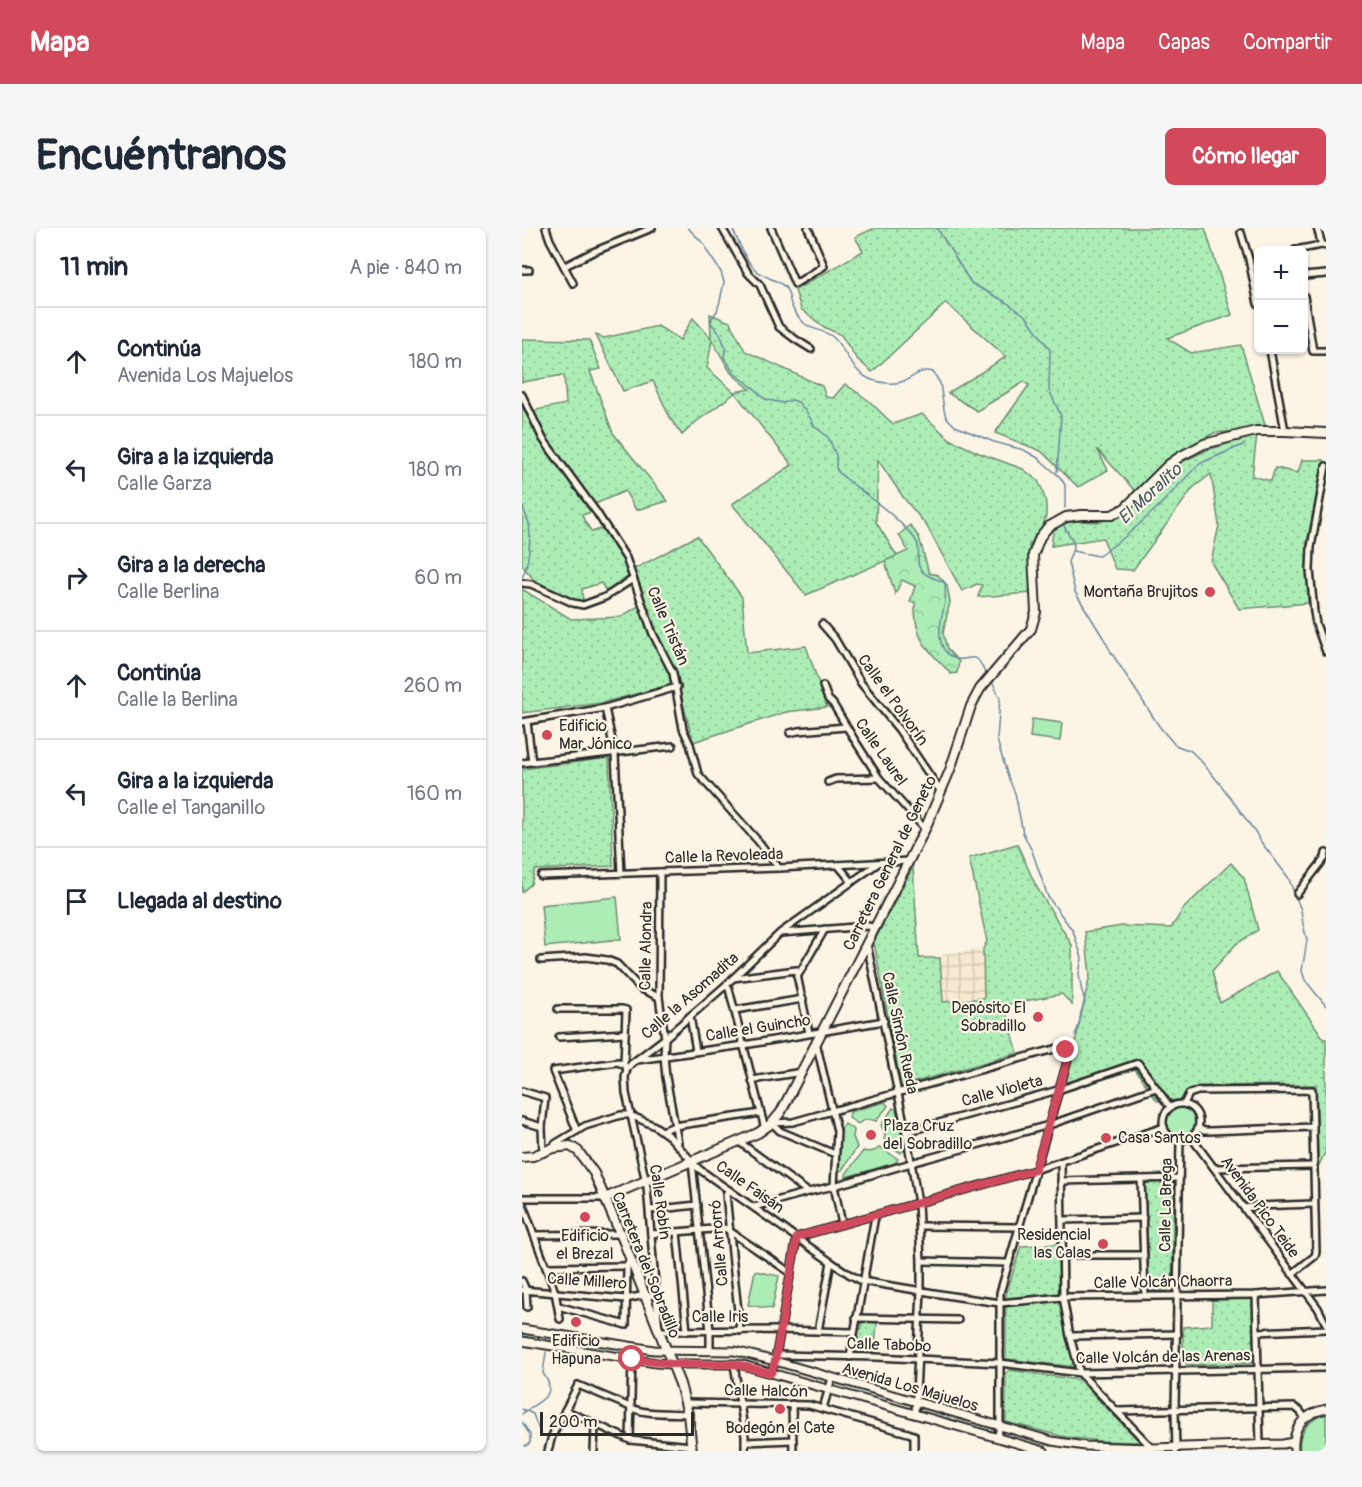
<!DOCTYPE html>
<html lang="es">
<head>
<meta charset="utf-8">
<style>
  body { margin:0; font-family:Pangolin,sans-serif; background:#f6f6f7; color:#1f2937 }
  .controls { position:absolute; right:18px; top:18px; display:grid; overflow:hidden; border-radius:9px; box-shadow:0 2px 4px #0004 }
  .controls button { width:54px; height:54px; display:grid; place-items:center; padding:0; border:0; border-bottom:2px solid #e0e1e3; background:#fff; color:#1f2937; font:30px sans-serif }
  .scale { position:absolute; left:18px; bottom:15px; width:154px; box-sizing:border-box; padding-left:6px; border:3px solid #2b2b2b; border-top:0; font-size:16px; line-height:21px; white-space:nowrap; color:#2b2b2b; -webkit-text-stroke:4px #fcf5e5; paint-order:stroke }
  .stop { position:absolute; width:18px; height:18px; margin:-14px; border:4px solid #d1495b; border-radius:50%; background:#fff }
  .stop.end { background:#d1495b; border-color:#fff; box-shadow:0 2px 6px #0008 }
  .list { margin:0; padding:0; list-style:none }
  h2 { display:flex; justify-content:space-between; align-items:center; height:78px; margin:0; padding:0 24px; font-size:26px }
  h2 small { font-size:20px; font-weight:400; color:#747a83 }
  .list li { display:grid; grid-template-columns:39px 1fr auto; gap:18px; align-items:center; box-sizing:border-box; height:108px; padding:0 24px; border-top:2px solid #e0e1e3 }
  .list b { display:block; font-size:22px; white-space:nowrap }
  .list p { margin:0; font-size:20px; white-space:nowrap; color:#747a83 }
  .list em { font-size:20px; font-style:normal; color:#747a83 }
  .icon { flex:none; width:33px; height:33px; fill:none; stroke:currentColor; stroke-width:2; stroke-linecap:round; stroke-linejoin:round }
  .map { position:relative; flex:none; width:804px; height:1223px; overflow:hidden; border-radius:9px }
  header { display:flex; align-items:center; gap:36px; box-sizing:border-box; height:84px; padding:0 30px; background:#d1495b; color:#fff }
  header strong { font-size:28px }
  nav { display:flex; gap:33px; margin-inline-start:auto; font-size:21px }
  .intro { display:flex; align-items:center; justify-content:space-between; box-sizing:border-box; height:144px; padding:0 36px }
  h1 { margin:0; font-size:42px }
  .button { padding:15px 27px; border-radius:9px; background:#d1495b; color:#fff; font-size:21px; font-weight:700 }
  main { display:flex; gap:36px; padding:0 36px }
  aside { flex:1; background:#fff; border-radius:9px; box-shadow:0 2px 4px #0004 }
  .map>svg:first-child { display:block }
  .industrial { fill:url(#industrial-grid) }
  .grass { fill:url(#grass-dots); stroke:#6c8c70; stroke-width:1.5; fill-rule:evenodd }
  .forest { fill:url(#forest-crowns); stroke:#6c8c70; stroke-width:1.5 }
  .garden { fill:#acedb6; stroke:#6c8c70; stroke-width:1.5 }
  .lines { fill:none; stroke-linecap:round; stroke-linejoin:round }
  .stream { stroke:#68869f; stroke-width:1.5 }
  .motorway-tunnel { stroke:#d2cdc0; stroke-width:9; stroke-dasharray:9 4.5; stroke-linecap:butt }
  .minor-casing { stroke:#2b2b2b; stroke-width:10 }
  .tertiary-casing { stroke:#2b2b2b; stroke-width:11 }
  .secondary-casing { stroke:#2b2b2b; stroke-width:12 }
  .minor { stroke:#fcf5e5; stroke-width:5 }
  .tertiary { stroke:#fcf5e5; stroke-width:7 }
  .secondary { stroke:#fcf5e5; stroke-width:8 }
  .route { stroke:#d1495b; stroke-width:8 }
  .poi-dot { fill:#d1495b; stroke:#fcf5e5; stroke-width:2 }
  .labels { text-anchor:middle; dominant-baseline:central; stroke-width:4.5; stroke-linejoin:round; paint-order:stroke }
  .poi-label { font-size:16px; fill:#2b2b2b; stroke:#fcf5e5; text-anchor:end }
  .street-label { font-size:16px; fill:#2b2b2b; stroke:#fcf5e5 }
  .water-label { font-size:18px; font-style:italic; fill:#495865; stroke:#fcf5e5 }
</style>
</head>
<body>
<header>
<strong>Mapa</strong>
<nav><a>Mapa</a><a>Capas</a><a>Compartir</a></nav>
</header>
<div class="intro"><h1>Encuéntranos</h1><a class="button">Cómo llegar</a></div>
<main>
<aside>
<h2>11 min<small>A pie · 840 m</small></h2>
<ul class="list">
<li><svg class="icon" aria-label="ahead" viewBox="0 0 24 24"><path d="M12 20V5M6 11l6-6 6 6"/></svg><div><b>Continúa</b><p>Avenida Los Majuelos</p></div><em>180 m</em></li>
<li><svg class="icon" aria-label="left" viewBox="0 0 24 24"><path d="M17 20v-9H6M10 6l-5 5 5 5"/></svg><div><b>Gira a la izquierda</b><p>Calle Garza</p></div><em>180 m</em></li>
<li><svg class="icon" aria-label="right" viewBox="0 0 24 24"><path d="M7 20v-9h11M14 6l5 5-5 5"/></svg><div><b>Gira a la derecha</b><p>Calle Berlina</p></div><em>60 m</em></li>
<li><svg class="icon" aria-label="ahead" viewBox="0 0 24 24"><path d="M12 20V5M6 11l6-6 6 6"/></svg><div><b>Continúa</b><p>Calle la Berlina</p></div><em>260 m</em></li>
<li><svg class="icon" aria-label="left" viewBox="0 0 24 24"><path d="M17 20v-9H6M10 6l-5 5 5 5"/></svg><div><b>Gira a la izquierda</b><p>Calle el Tanganillo</p></div><em>160 m</em></li>
<li><svg class="icon" aria-label="arrive" viewBox="0 0 24 24"><path d="M6 21V4h12l-3 4 3 4H6"/></svg><div><b>Llegada al destino</b></div></li>
</ul>
</aside>
<div class="map">
<svg width="804" height="1223" viewBox="0 0 804 1223">
  <defs>
    <pattern id="industrial-grid" width="8" height="8" patternUnits="userSpaceOnUse" patternTransform="scale(1.5)"><rect width="8" height="8" fill="#f8ead1"/><path d="M0 4h8M4 0v8" fill="none" stroke="#d5c9b4"/></pattern>
    <pattern id="grass-dots" width="8" height="8" patternUnits="userSpaceOnUse" patternTransform="scale(1.5)"><rect width="8" height="8" fill="#acedb6"/><path d="M2 2h.1M6 6h.1" fill="none" stroke="#94cb9d" stroke-width="1.8" stroke-linecap="round"/></pattern>
    <pattern id="forest-crowns" width="20" height="18" patternUnits="userSpaceOnUse" patternTransform="scale(1.5)"><rect width="20" height="18" fill="#acedb6"/><path d="M2 6a3 3 0 1 1 6 0M12 15a3 3 0 1 1 6 0" fill="none" stroke="#94cb9d"/></pattern>
  </defs>
  <rect width="100%" height="100%" fill="#fcf5e5"/>
  <filter id="ink" filterUnits="userSpaceOnUse"><feTurbulence type="fractalNoise" baseFrequency=".0167" numOctaves="2"/><feDisplacementMap in="SourceGraphic" scale="12" xChannelSelector="R" yChannelSelector="G"/><feConvolveMatrix kernelMatrix="1 2 1 2 8 2 1 2 1" color-interpolation-filters="sRGB"/></filter>
  <g filter="url(#ink)">
    <polygon class="industrial" points="461,721 463,770 420,775 418,730 421,726"/>
    <g class="grass">
      <polygon points="353,0 683,0 710,87 645,110 669,125 719,117 743,197 736,201 692,205 671,216 643,235 614,264 575,221 586,242 556,259 519,223 473,205 507,157 502,154 455,183 426,165 484,129 424,75 350,144 334,130 319,107 302,99 279,81 273,62 341,23 333,9"/>
      <path d="M 188,86 L 208,94 L 223,123 L 300,158 L 304,169 L 311,170 L 323,156 L 346,172 L 371,196 L 400,186 L 429,212 L 457,225 L 501,241 L 516,253 L 520,261 L 524,275 L 524,288 L 521,297 L 507,318 L 511,365 L 456,369 L 460,357 L 455,356 L 440,363 L 404,297 L 381,269 L 356,232 L 354,294 L 375,328 L 284,367 L 210,276 L 270,237 L 213,165 L 174,194 L 160,207 L 148,190 L 131,153 L 101,163 L 74,107 L 82,110 L 136,98 L 158,112 L 171,90 L 189,110 ZM 190,112 L 209,145 L 228,161 L 212,164 L 185,140 Z"/>
      <polygon points="0,111 67,112 79,141 68,143 91,205 146,273 114,282 103,263 71,277 24,212 9,183 44,176 42,147 0,154"/>
      <polygon points="0,178 17,212 69,284 60,287 63,294 70,304 81,300 99,327 108,348 85,365 79,355 60,361 61,374 50,372 12,352 0,337"/>
      <polygon points="735,207 730,248 749,253 753,240 776,245 780,232 802,232 785,314 786,375 717,381 689,334 697,297 689,246 671,260 611,342 593,341 581,310 529,318 532,298 553,293 576,294 604,286 647,240 685,222"/>
      <polygon points="175,308 220,369 225,425 284,418 305,479 264,484 171,514 156,455 79,475 0,485 0,361 49,391 99,389 123,374 112,341"/>
      <polygon points="87,530 91,638 13,642 9,656 0,664 0,541"/>
      <polygon points="495,616 514,658 550,717 550,777 540,766 482,777 496,825 379,858 352,714 391,639 397,730 418,730 421,774 462,770 461,721 465,713 447,630"/>
      <polygon points="709,635 722,650 736,702 714,716 690,743 698,775 755,743 802,811 804,811 804,923 796,939 794,857 676,858 657,872 635,873 613,841 542,864 568,747 563,704 600,698 649,700 662,680"/>
      <polygon points="623,954 652,954 650,1061 627,1063"/>
      <polygon points="536,1016 537,1063 553,1139 484,1131 484,1067 499,1018"/>
      <polygon points="728,1071 731,1073 732,1133 730,1135 665,1137 661,1132 661,1099 690,1097 690,1072"/>
      <polygon points="340,1093 355,1093 353,1123 335,1119 334,1116 336,1101 339,1101 340,1096 337,1095"/>
      <polygon points="487,1142 557,1152 616,1212 617,1214 578,1213 543,1209 484,1194 484,1145"/>
    </g>
    <path class="forest" d="M 388,297 L 397,309 L 407,345 L 416,347 L 425,357 L 428,374 L 421,405 L 425,421 L 437,434 L 435,445 L 429,446 C 404,419 392,413 393,374 L 388,374 L 393,358 L 380,352 L 373,366 L 363,333 L 386,323 L 377,307 Z"/>
    <g class="garden">
      <polygon points="510,491 540,495 538,513 508,509"/>
      <polygon points="95,669 99,711 23,719 19,677"/>
      <path d="M 363,874 L 366,878 L 354,893 C 347,890 342,891 336,896 L 327,890 L 328,884 Z"/>
      <polygon points="371,880 374,881 382,922 379,925 362,914 363,906 359,897"/>
      <circle cx="659" cy="894" r="14"/>
      <polygon points="323,896 332,902 331,909 335,919 320,942 317,943 318,902"/>
      <path d="M 358,919 L 376,931 L 373,935 L 324,949 L 324,946 L 341,923 C 348,925 353,924 358,919 Z"/>
      <polygon points="233,1043 257,1048 250,1081 226,1077"/>
      <path d="M 799,1187 L 804,1187 L 804,1223 L 778,1223 C 775,1206 784,1195 799,1187 Z"/>
    </g>
    <g class="lines">
      <g class="stream">
        <path d="M 166,0 L 183,17 L 185,23 L 199,44 L 202,54 L 198,73 L 195,83 L 190,90 L 189,95 L 198,106 L 204,120 L 202,128 L 203,131 L 212,145 L 233,161 L 240,169 L 246,172 L 261,175 L 270,172 L 276,174 L 286,186 L 292,198 L 306,209 L 314,227 L 314,240 L 318,246 C 344,267 372,285 393,311 C 401,322 392,334 399,342 C 405,350 415,350 423,355 C 423,362 424,368 423,374 C 421,384 418,393 418,403 C 417,417 425,433 441,431 C 446,431 451,428 455,431 C 459,434 462,443 464,447"/>
        <path d="M 210,0 C 217,14 223,33 235,43 C 243,50 256,52 263,59 C 267,64 267,71 269,76 C 271,83 277,90 282,95 C 290,102 302,102 311,109 C 325,123 329,144 350,152 C 361,155 371,157 382,153 C 393,149 398,140 411,144 L 418,155 L 422,182 L 424,189 L 433,198 L 472,214 L 502,222 L 516,230 L 538,249 L 543,257 L 543,280"/>
        <polyline points="415,0 449,55 484,74 504,88 528,122 527,162 539,188 535,244"/>
        <path d="M 0,277 C 2,283 5,289 7,295 C 9,309 7,338 0,349"/>
        <polyline points="542,298 551,313 552,318 546,334 553,364 582,411 589,424 637,498 653,517 669,523 679,533 699,557 734,605 739,614 766,649 779,682 781,696 785,712 780,743 783,752 804,778"/>
        <polyline points="551,323 577,328 604,308 635,280 677,236 723,216"/>
        <polyline points="470,453 478,470 475,512 486,549 493,565 501,605 510,623 526,669 551,703 560,730 557,746 559,759 563,774 559,784 557,797 553,807"/>
        <polyline points="0,1181 11,1186 18,1205"/>
        <path d="M 0,1186 C 16,1172 38,1169 21,1145 L 24,1124"/>
        <polyline points="0,1194 8,1207 8,1215 0,1220"/>
      </g>
      <polyline class="motorway-tunnel" points="803,1223 804,1223"/>
      <g class="minor-casing">
        <g id="minor">
          <polyline points="24,0 28,12 51,55"/>
          <polyline points="200,0 226,45 238,57 257,99 273,111 289,121"/>
          <polyline points="249,0 273,56 302,38 286,0"/>
          <polyline points="795,0 800,17 804,18"/>
          <polyline points="719,5 727,31 736,76"/>
          <polyline points="773,22 800,17"/>
          <polyline points="43,38 71,24 130,0"/>
          <polyline points="0,42 7,42"/>
          <polyline points="782,48 804,46"/>
          <polyline points="782,68 791,123 804,123"/>
          <polyline points="748,122 763,203"/>
          <polyline points="0,167 21,211 75,285 104,330 131,406 151,445 161,501 168,516 176,546 236,613 257,640"/>
          <polyline points="804,238 789,319 788,342 792,384 794,396 804,424"/>
          <polyline points="0,355 9,356 51,375 61,377 83,369 111,351"/>
          <polyline points="300,396 313,411 339,455 377,502 419,564"/>
          <polyline points="301,458 306,471 311,476 332,511 357,550 403,601"/>
          <polyline points="83,480 93,526 99,645"/>
          <polyline points="0,494 83,480 155,459"/>
          <polyline points="5,494 10,534"/>
          <polyline points="268,505 276,503 324,499"/>
          <polyline points="0,535 151,518"/>
          <polyline points="306,554 314,551 357,550"/>
          <polyline points="316,637 330,654"/>
          <polyline points="138,644 137,769 143,810 142,828 144,849 156,915"/>
          <polyline points="19,648 257,640 387,633"/>
          <polyline points="775,666 803,630 804,625"/>
          <polyline points="259,705 345,698 353,699"/>
          <polyline points="345,716 384,904 396,975 399,1033 399,1062 393,1187"/>
          <polyline points="19,732 64,729 85,732 95,736 119,761 137,769"/>
          <polyline points="275,749 303,701"/>
          <polyline points="211,750 274,742 287,805"/>
          <polyline points="204,757 207,761 243,901"/>
          <polyline points="36,781 100,781 104,782 102,837"/>
          <polyline points="213,782 281,771"/>
          <polyline points="168,788 174,823"/>
          <polyline points="37,809 103,805"/>
          <polyline points="294,814 315,903 312,958 320,996"/>
          <polyline points="115,832 222,817 362,793"/>
          <polyline points="230,852 280,844"/>
          <polyline points="0,863 23,870 20,899 21,925"/>
          <polyline points="662,876 667,866 676,863 790,862 794,1024 793,1028 770,1046"/>
          <circle cx="659" cy="894" r="18"/>
          <polyline points="0,893 20,899"/>
          <polyline points="250,895 271,894 536,820 544,822 546,831 478,1065 478,1198 475,1210"/>
          <polyline points="250,895 258,903 313,926"/>
          <polyline points="676,900 682,903 687,903 791,899"/>
          <polyline points="55,903 31,843 96,834 102,837 105,841"/>
          <polyline points="140,903 152,898 239,885"/>
          <polyline points="384,904 536,862 616,835 648,879"/>
          <polyline points="669,909 796,1080 804,1096"/>
          <polyline points="216,913 286,964"/>
          <polyline points="31,920 33,916 63,898 99,887 108,887 133,898 148,909 177,941 309,1034 327,1046 340,1053 430,1068 478,1075 541,1069 734,1067 804,1062"/>
          <polyline points="170,934 188,1103 188,1123"/>
          <polyline points="539,934 541,1069 548,1108 558,1145 630,1220"/>
          <polyline points="693,940 791,938"/>
          <polyline points="619,951 623,1067"/>
          <polyline points="539,953 657,950"/>
          <polyline points="207,962 204,966 218,1103"/>
          <polyline points="0,970 83,970"/>
          <polyline points="0,974 33,1064 38,1091"/>
          <polyline points="232,979 286,964 312,958 389,935 527,897 634,860"/>
          <polyline points="722,980 736,978 792,976"/>
          <polyline points="128,982 175,977"/>
          <polyline points="540,992 621,990"/>
          <polyline points="398,998 497,999"/>
          <polyline points="155,1004 165,1103"/>
          <polyline points="129,1006 203,1000 269,1045"/>
          <polyline points="12,1007 98,1006"/>
          <polyline points="275,1009 513,942 642,899"/>
          <polyline points="540,1027 622,1027"/>
          <polyline points="399,1033 487,1035"/>
          <polyline points="24,1039 105,1038"/>
          <polyline points="0,1053 4,1062 5,1079"/>
          <polyline points="0,1062 104,1071 123,1067 128,1068 134,1066"/>
          <polyline points="734,1067 738,1217"/>
          <polyline points="36,1078 104,1097 105,1038 108,1031"/>
          <polyline points="334,1090 436,1092"/>
          <polyline points="296,1103 309,1034"/>
          <polyline points="331,1104 257,1102 137,1103 125,959 104,865 103,849 105,841 109,836 143,810 204,757 258,705 355,636"/>
          <polyline points="735,1104 804,1101"/>
          <polyline points="548,1108 656,1106"/>
          <polyline points="254,1127 354,1129 478,1135 558,1145 804,1140"/>
          <polyline points="328,1129 353,988"/>
          <polyline points="212,1136 223,1208 223,1223"/>
          <polyline points="249,1145 253,1133 275,1009"/>
          <polyline points="164,1175 287,1177 386,1205 392,1207 392,1223"/>
          <polyline points="270,1176 271,1223"/>
          <polyline points="301,1180 310,1150"/>
          <polyline points="43,1182 108,1212 169,1218"/>
          <polyline points="595,1183 772,1179 778,1183 783,1190"/>
          <polyline points="108,1212 110,1131"/>
          <polyline points="223,1214 271,1212"/>
          <path d="M 26,1223 L 30,1208 L 56,1157 L 106,1178 C 119,1187 149,1185 166,1186"/>
          <polyline points="72,1223 73,1197"/>
          <polyline points="654,1223 653,1181 658,912"/>
        </g>
      </g>
      <g class="tertiary-casing">
        <g id="tertiary">
          <polyline points="0,1101 132,1122 213,1123 253,1133 530,1213 563,1218 630,1220 761,1216 771,1214"/>
          <polyline points="0,1113 134,1135 150,1136 212,1136 221,1137 522,1223"/>
          <path d="M 772,1223 C 770,1199 781,1186 804,1181"/>
        </g>
      </g>
      <g class="secondary-casing">
        <g id="secondary">
          <polyline points="0,929 11,928 31,920 48,918 56,923 72,945 101,1012 158,1156 166,1186 170,1223"/>
          <polyline points="83,970 236,905 250,895 259,884 403,601 428,542 449,478 458,461 509,401 514,384 511,327 518,309 526,299 544,289 559,287 590,287 603,280 646,237 659,228 682,216 734,203 763,203 804,205"/>
        </g>
      </g>
      <use href="#minor" class="minor"/>
      <use href="#tertiary" class="tertiary"/>
      <use href="#secondary" class="secondary"/>
    </g>
  </g>
  <g class="lines" filter="url(#ink)">
    <polyline class="route" points="110,1131 150,1136 212,1136 249,1145 253,1133 275,1009 513,942 546,831 544,822"/>
  </g>
  <g class="poi-dot">
    <circle cx="688" cy="364" r="6"/>
    <circle cx="25" cy="507" r="6"/>
    <circle cx="516" cy="789" r="6"/>
    <circle cx="349" cy="907" r="6"/>
    <circle cx="584" cy="910" r="6"/>
    <circle cx="63" cy="989" r="6"/>
    <circle cx="581" cy="1016" r="6"/>
    <circle cx="54" cy="1094" r="6"/>
    <circle cx="258" cy="1181" r="6"/>
  </g>
  <g class="labels">
    <g class="poi-label">
      <text x="676" y="364">Montaña Brujitos</text>
      <text x="37" y="498" text-anchor="start">Edificio<tspan x="37" dy="18">Mar Jónico</tspan></text>
      <text x="504" y="780">Depósito El<tspan x="504" dy="18">Sobradillo</tspan></text>
      <text x="361" y="898" text-anchor="start">Plaza Cruz<tspan x="361" dy="18">del Sobradillo</tspan></text>
      <text x="596" y="910" text-anchor="start">Casa Santos</text>
      <text x="569" y="1007">Residencial<tspan x="569" dy="18">las Calas</tspan></text>
      <text x="63" y="1008" text-anchor="middle">Edificio<tspan x="63" dy="18">el Brezal</tspan></text>
      <text x="54" y="1113" text-anchor="middle">Edificio<tspan x="54" dy="18">Hapuna</tspan></text>
      <text x="258" y="1200" text-anchor="middle">Bodegón el Cate</text>
    </g>
    <g class="street-label">
      <text transform="translate(146 398) rotate(67)">Calle Tristán</text>
      <text transform="translate(371 472) rotate(54)">Calle el Polvorín</text>
      <text transform="translate(359 524) rotate(55)">Calle Laurel</text>
      <text transform="translate(202 628) rotate(-2)">Calle la Revoleada</text>
      <text transform="translate(368 635) rotate(-64)">Carretera General de Geneto</text>
      <text transform="translate(124 718) rotate(-89)">Calle Alondra</text>
      <text transform="translate(168 768) rotate(-41)">Calle la Asomadita</text>
      <text transform="translate(236 800) rotate(-9)">Calle el Guincho</text>
      <text transform="translate(378 805) rotate(78)">Calle Simón Rueda</text>
      <text transform="translate(480 863) rotate(-15)">Calle Violeta</text>
      <text transform="translate(228 959) rotate(35)">Calle Faisán</text>
      <text transform="translate(138 974) rotate(82)">Calle Robín</text>
      <text transform="translate(644 977) rotate(-89)">Calle La Brega</text>
      <text transform="translate(738 979) rotate(54)">Avenida Pico Teide</text>
      <text transform="translate(197 1015) rotate(-95)">Calle Arrorró</text>
      <text transform="translate(124 1037) rotate(68)">Carretera del Sobradillo</text>
      <text transform="translate(65 1053) rotate(4)">Calle Millero</text>
      <text transform="translate(641 1054) rotate(-1)">Calle Volcán Chaorra</text>
      <text x="198" y="1089">Calle Iris</text>
      <text transform="translate(367 1117) rotate(2)">Calle Tabobo</text>
      <text transform="translate(641 1129) rotate(-1)">Calle Volcán de las Arenas</text>
      <text transform="translate(388 1159) rotate(16)">Avenida Los Majuelos</text>
      <text transform="translate(244 1163) rotate(1)">Calle Halcón</text>
    </g>
    <g class="water-label">
      <text transform="translate(628 266) rotate(-43)">El Moralito</text>
    </g>
  </g>
</svg>
<div class="controls">
<button>+</button>
<button>−</button>
</div>
<div class="scale">200 m</div>
<div class="stop" style="left:110px;top:1131px"></div>
<div class="stop end" style="left:544px;top:822px"></div>
</div>
</main>
</body>
</html>
